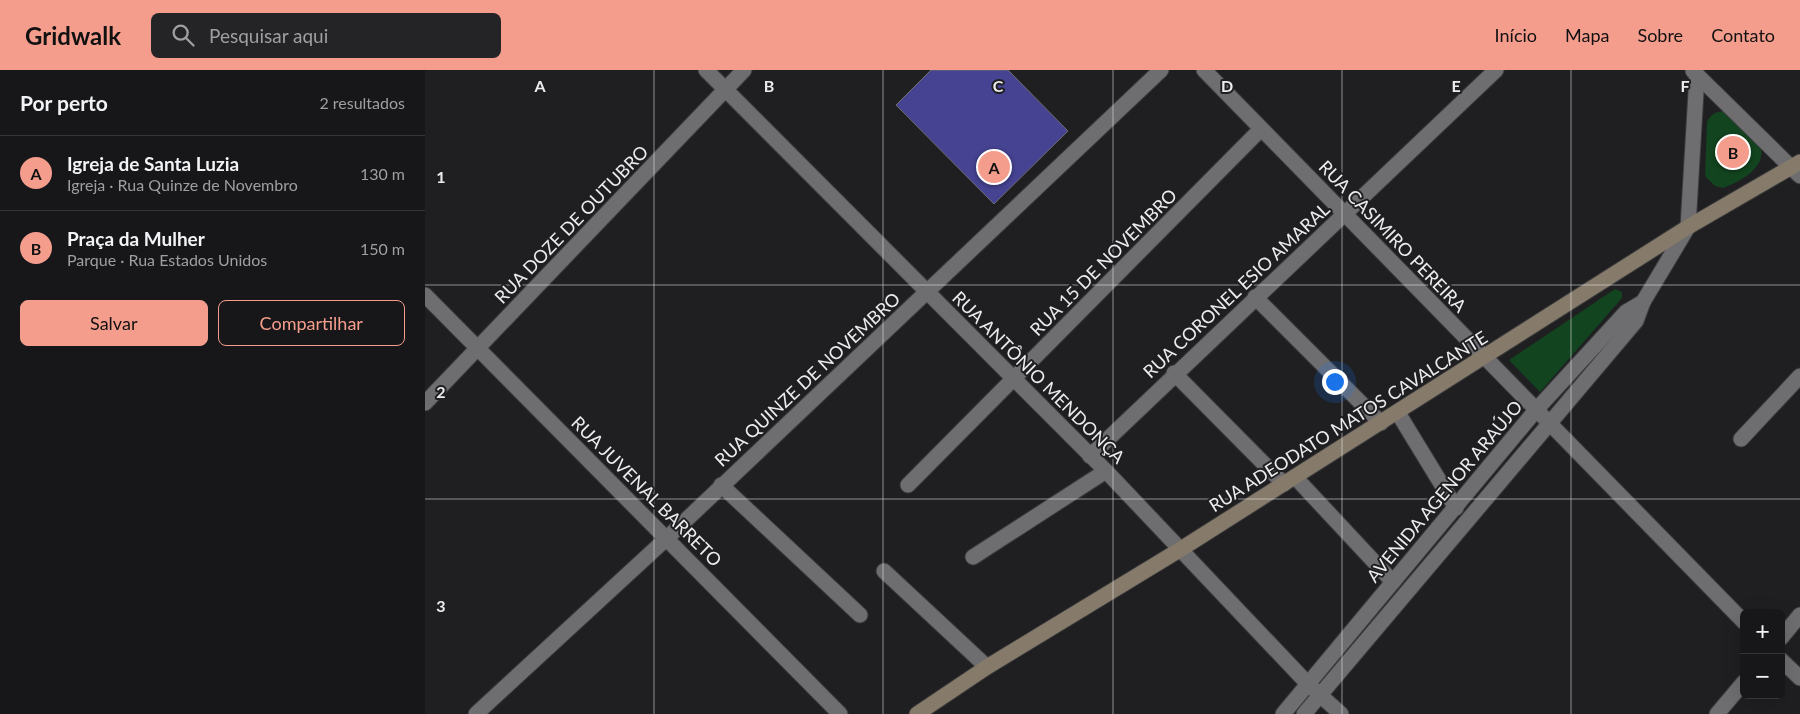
<!DOCTYPE html>
<html lang="pt">
<head>
<meta charset="utf-8">
<style>
  body { margin:0; font-family:Lato,sans-serif; background:#242426; color:#f1f3f6 }
  .controls { position:absolute; right:15px; bottom:15px; display:grid; overflow:hidden; border-radius:8px; box-shadow:0 5px 20px #0002 }
  .controls button { width:45px; height:45px; display:grid; place-items:center; padding:0; border:0; border-bottom:1px solid #363638; background:#171719; color:#f1f3f6; font:25px sans-serif }
  .you { position:absolute; left:909px; top:311px; width:18px; height:18px; margin:-12px; border:4px solid #fff; border-radius:50%; background:#1a73e8; box-shadow:0 0 0 8px #1a73e833 }
  .badge { display:grid; place-items:center; width:32px; height:32px; border-radius:50%; background:#f59d8d; color:#111; font-size:16px; font-weight:700 }
  .pin { position:absolute; translate:-50% -50%; border:2px solid #fff; box-shadow:0 1px 5px #0006 }
  .list { margin:0; padding:0; list-style:none }
  h2 { display:flex; justify-content:space-between; align-items:center; height:65px; margin:0; padding:0 20px; font-size:21px }
  h2 small { font-size:16px; font-weight:400; color:#9e9fa2 }
  .list li { display:grid; grid-template-columns:32px 1fr auto; gap:15px; align-items:center; box-sizing:border-box; height:75px; padding:0 20px; border-top:1px solid #363638 }
  .list b { display:block; font-size:19px; white-space:nowrap }
  .list p { margin:0; font-size:16px; white-space:nowrap; color:#9e9fa2 }
  .list em { font-size:16px; font-style:normal; color:#9e9fa2 }
  .actions { display:flex; gap:10px; padding:15px 20px }
  .actions a { flex:1; padding:11px 0; border:1px solid #f59d8d; border-radius:8px; text-align:center; font-size:18px; color:#f59d8d }
  .actions .main { background:#f59d8d; color:#111 }
  .icon { flex:none; width:28px; height:28px; fill:none; stroke:currentColor; stroke-width:2; stroke-linecap:round; stroke-linejoin:round }
  .map { position:relative; flex:none; width:1375px; height:644px; overflow:hidden }
  header { display:flex; align-items:center; gap:30px; box-sizing:border-box; height:70px; padding:0 25px; background:#f59d8d; color:#111 }
  header strong { font-size:24px }
  nav { display:flex; gap:28px; margin-inline-start:auto; font-size:18px }
  .search { width:350px; height:45px; background:#242426; display:flex; align-items:center; gap:12px; box-sizing:border-box; padding:0 18px; border-radius:8px; color:#9e9fa2; font-size:19px }
  main { display:flex }
  aside { flex:1; background:#171719 }
  .map>svg:first-child { display:block }
  .green { fill:#12441f }
  .building { fill:#464392; stroke:#6d6d70 }
  .lines { fill:none; stroke-linecap:round; stroke-linejoin:round }
  .minor-casing { stroke:#3b3b3d; stroke-width:17 }
  .tertiary-casing { stroke:#3b3b3d; stroke-width:17 }
  .secondary-casing { stroke:#3b3b3d; stroke-width:17 }
  .minor { stroke:#6e6e71; stroke-width:15 }
  .tertiary { stroke:#6e6e71; stroke-width:15 }
  .secondary { stroke:#867b6a; stroke-width:15 }
  .grid { fill:none; stroke:#ececee; stroke-width:1; stroke-opacity:0.55 }
  .labels { text-anchor:middle; dominant-baseline:central; stroke-width:4; stroke-linejoin:round; paint-order:stroke }
  .street-label { font-size:18px; fill:#ececee; stroke:#1f1f21 }
  .grid-label { font-size:16px; text-anchor:middle; font-weight:bold; fill:#ececee; stroke:#1f1f21; stroke-width:4; stroke-linejoin:round; paint-order:stroke }
</style>
</head>
<body>
<header>
<strong>Gridwalk</strong>
<div class="search"><svg class="icon" aria-label="search" viewBox="0 0 24 24"><circle cx="10" cy="10" r="6"/><path d="M15 15l6 6"/></svg>Pesquisar aqui</div>
<nav><a>Início</a><a>Mapa</a><a>Sobre</a><a>Contato</a></nav>
</header>
<main>
<aside>
<h2>Por perto<small>2 resultados</small></h2>
<ul class="list">
<li><span class="badge">A</span><div><b>Igreja de Santa Luzia</b><p>Igreja · Rua Quinze de Novembro</p></div><em>130 m</em></li>
<li><span class="badge">B</span><div><b>Praça da Mulher</b><p>Parque · Rua Estados Unidos</p></div><em>150 m</em></li>
</ul>
<div class="actions"><a class="main">Salvar</a><a>Compartilhar</a></div>
</aside>
<div class="map">
<svg width="1375" height="644" viewBox="0 0 1375 644">
  <rect width="100%" height="100%" fill="#1f1f21"/>
  <g class="green">
    <path d="M 1299,41 C 1309,50 1327,61 1333,72 C 1347,95 1315,112 1298,118 L 1290,116 L 1280,106 L 1282,52 C 1286,44 1290,42 1299,41 Z"/>
    <polygon points="1190,219 1197,222 1197,228 1115,322 1084,290"/>
  </g>
  <polygon class="building" points="506,0 583,0 643,61 569,134 471,35"/>
  <g class="lines">
    <g class="minor-casing">
      <g id="minor">
        <polyline points="281,0 681,401 883,614 916,644"/>
        <polyline points="779,0 1319,552"/>
        <polyline points="1268,1 1375,106"/>
        <polyline points="1263,157 1272,5"/>
        <polyline points="0,225 415,644"/>
        <polyline points="830,227 956,353"/>
        <polyline points="749,303 859,414"/>
        <polyline points="0,333 319,0"/>
        <polyline points="973,343 1031,438"/>
        <polyline points="1316,369 1375,306"/>
        <polyline points="665,386 1071,0"/>
        <polyline points="870,407 968,512"/>
        <polyline points="296,415 435,545"/>
        <polyline points="483,415 836,59"/>
        <polyline points="548,487 681,401"/>
        <polyline points="459,501 562,597"/>
        <polyline points="1356,568 1375,545"/>
        <polyline points="1356,590 1375,608"/>
        <polyline points="51,644 242,468 736,0"/>
        <polyline points="1292,644 1319,612"/>
      </g>
    </g>
    <g class="tertiary-casing">
      <g id="tertiary">
        <polyline points="858,644 1111,340 1201,242 1218,232"/>
        <polyline points="879,644 1211,251 1218,232 1263,157"/>
      </g>
    </g>
    <g class="secondary-casing">
      <polyline id="secondary" points="492,644 562,597 756,479 1263,157 1375,92"/>
    </g>
    <use href="#minor" class="minor"/>
    <use href="#tertiary" class="tertiary"/>
    <use href="#secondary" class="secondary"/>
  </g>
  <path class="grid" d="M 229,0 L 229,644M 458,0 L 458,644M 688,0 L 688,644M 917,0 L 917,644M 1146,0 L 1146,644M 0,215 L 1375,215M 0,429 L 1375,429"/>
  <g class="labels">
    <g class="street-label">
      <text transform="translate(146 154) rotate(-46)">RUA DOZE DE OUTUBRO</text>
      <text transform="translate(968 166) rotate(46)">RUA CASIMIRO PEREIRA</text>
      <text transform="translate(678 192) rotate(-45)">RUA 15 DE NOVEMBRO</text>
      <text transform="translate(811 220) rotate(-43)">RUA CORONEL ESIO AMARAL</text>
      <text transform="translate(614 307) rotate(45)">RUA ANTÔNIO MENDONÇA</text>
      <text transform="translate(382 309) rotate(-43)">RUA QUINZE DE NOVEMBRO</text>
      <text transform="translate(923 351) rotate(-32)">RUA ADEODATO MATOS CAVALCANTE</text>
      <text transform="translate(222 421) rotate(45)">RUA JUVENAL BARRETO</text>
      <text transform="translate(1019 421) rotate(-50)">AVENIDA AGENOR ARAÚJO</text>
    </g>
  </g>
  <g class="grid-label">
    <text x="115" y="22">A</text>
    <text x="344" y="22">B</text>
    <text x="573" y="22">C</text>
    <text x="802" y="22">D</text>
    <text x="1031" y="22">E</text>
    <text x="1260" y="22">F</text>
    <text x="16" y="113">1</text>
    <text x="16" y="328">2</text>
    <text x="16" y="542">3</text>
  </g>
</svg>
<div class="controls">
<button>+</button>
<button>−</button>
</div>
<div class="you"></div>
<div class="pin badge" style="left:569px;top:97px">A</div>
<div class="pin badge" style="left:1308px;top:82px">B</div>
</div>
</main>
</body>
</html>
